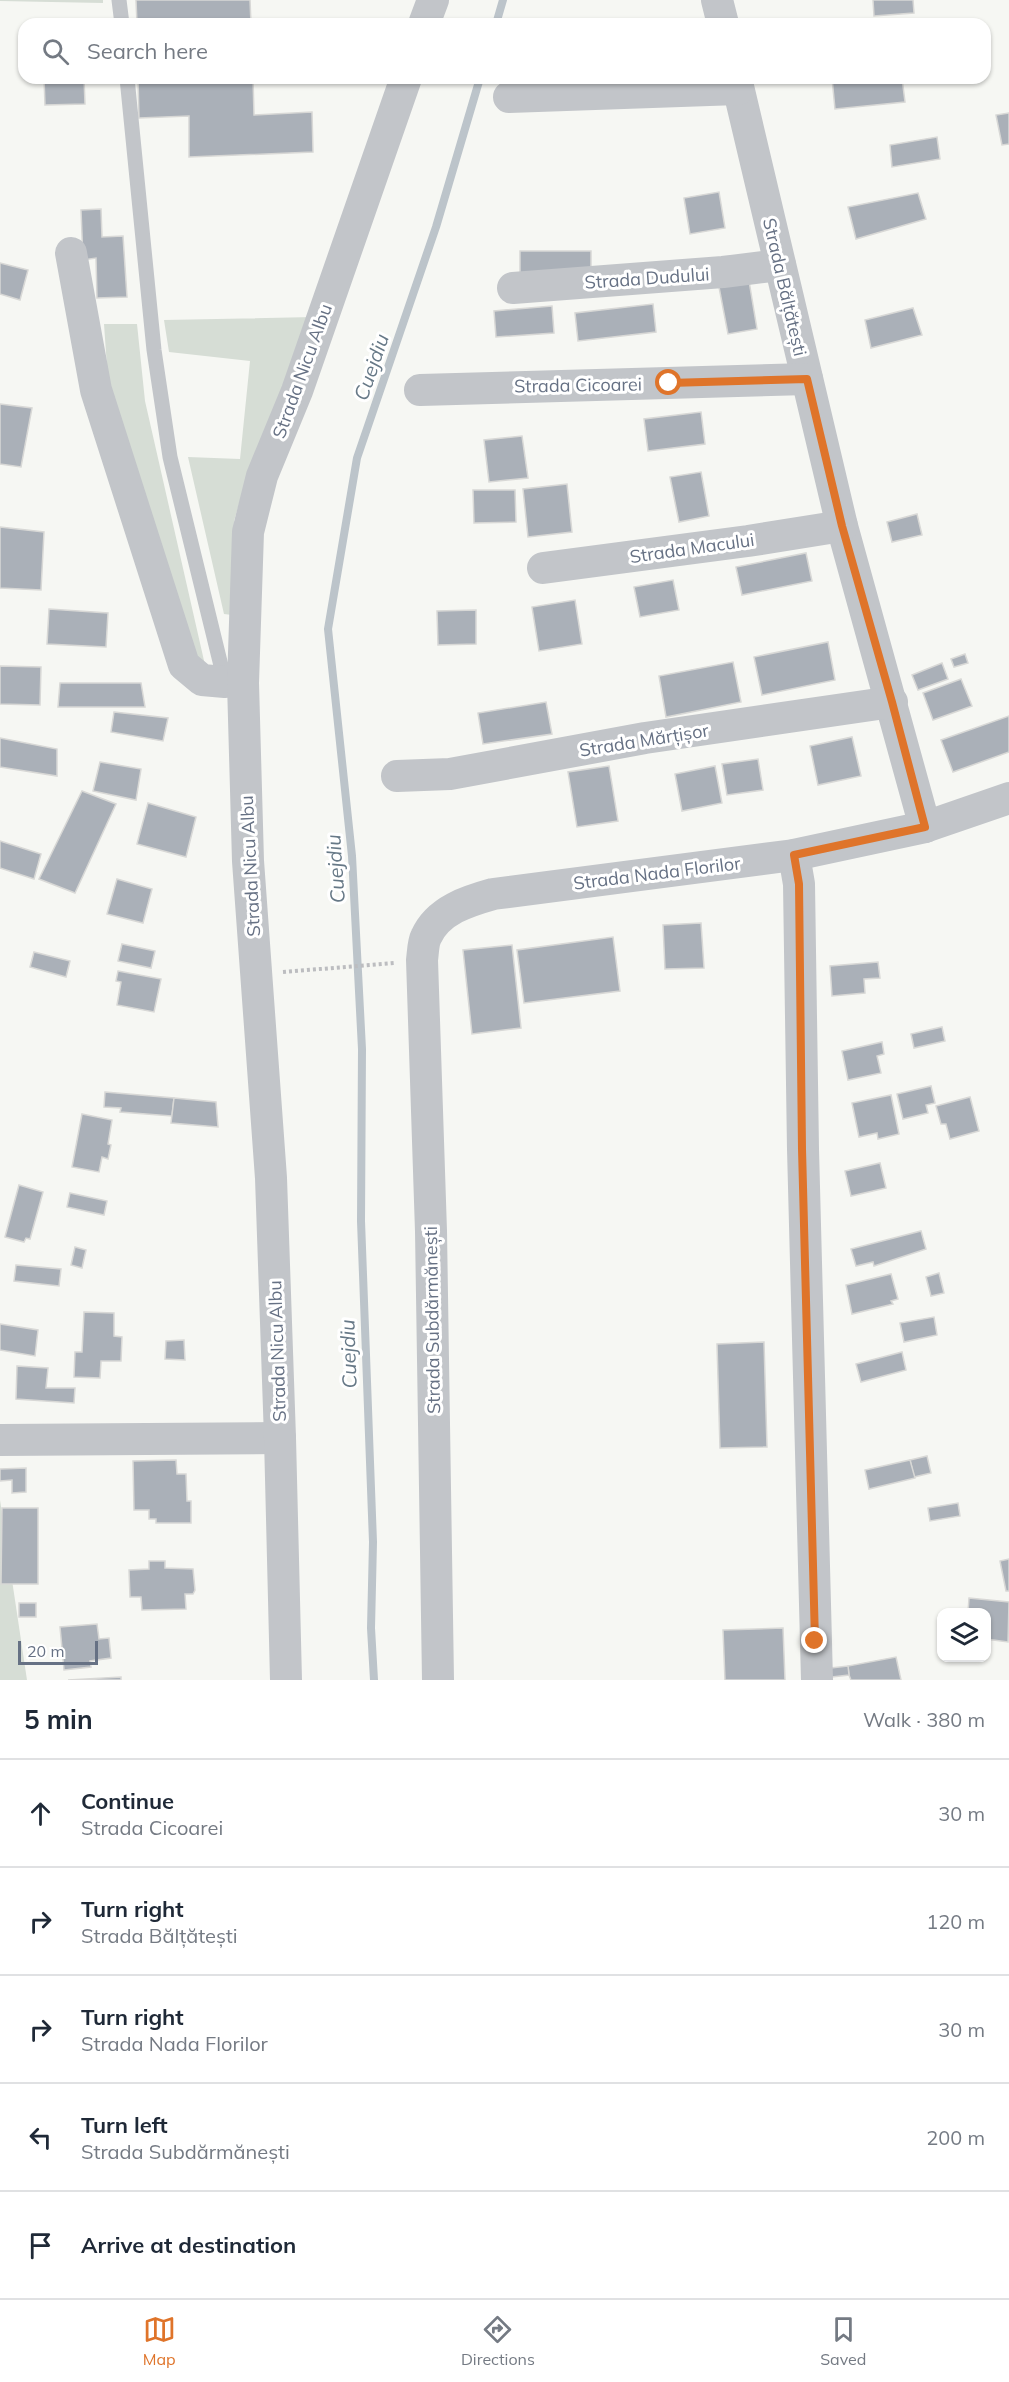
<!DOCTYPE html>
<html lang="en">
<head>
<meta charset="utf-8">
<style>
  body { margin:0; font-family:Mulish,sans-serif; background:#f6f6f7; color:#1f2937 }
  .controls { position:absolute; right:18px; bottom:18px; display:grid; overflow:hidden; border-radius:12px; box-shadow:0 2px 4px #0004 }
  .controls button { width:54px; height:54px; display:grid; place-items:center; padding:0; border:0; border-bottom:2px solid #e0e1e3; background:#fff; color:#1f2937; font:30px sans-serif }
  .scale { position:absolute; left:18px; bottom:15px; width:80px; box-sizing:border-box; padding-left:6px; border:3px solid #667184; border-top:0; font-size:16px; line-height:21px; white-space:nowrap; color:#667184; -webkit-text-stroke:4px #fff; paint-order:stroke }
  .stop { position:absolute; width:18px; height:18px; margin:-14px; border:4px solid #df742a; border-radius:50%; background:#fff }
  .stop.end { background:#df742a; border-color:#fff; box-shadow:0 2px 6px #0008 }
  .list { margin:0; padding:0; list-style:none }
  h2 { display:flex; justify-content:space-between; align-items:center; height:78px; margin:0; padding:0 24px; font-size:26px }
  h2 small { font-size:20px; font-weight:400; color:#747a83 }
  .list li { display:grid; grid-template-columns:39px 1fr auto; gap:18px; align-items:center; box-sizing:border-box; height:108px; padding:0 24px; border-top:2px solid #e0e1e3 }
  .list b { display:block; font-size:22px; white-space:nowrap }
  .list p { margin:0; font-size:20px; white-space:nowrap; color:#747a83 }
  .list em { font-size:20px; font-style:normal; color:#747a83 }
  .icon { flex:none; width:33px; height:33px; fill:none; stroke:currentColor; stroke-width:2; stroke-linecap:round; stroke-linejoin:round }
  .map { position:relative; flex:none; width:1009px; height:1680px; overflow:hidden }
  .search { position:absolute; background:#fff; box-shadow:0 2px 4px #0004; left:18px; right:18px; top:18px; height:66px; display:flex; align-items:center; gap:15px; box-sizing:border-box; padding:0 21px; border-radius:18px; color:#747a83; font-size:22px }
  .sheet { height:618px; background:#fff }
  nav { display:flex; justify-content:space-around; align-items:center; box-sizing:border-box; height:84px; border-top:2px solid #e0e1e3; background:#fff; font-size:16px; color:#747a83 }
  nav a { display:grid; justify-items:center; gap:3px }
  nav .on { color:#df742a }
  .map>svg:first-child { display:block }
  .green { fill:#d6ddd5 }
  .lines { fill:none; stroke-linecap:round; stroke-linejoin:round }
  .stream { stroke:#bcc4ca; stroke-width:8 }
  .building { fill:#aab0b8; stroke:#d8d8d6; stroke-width:1.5 }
  .path { stroke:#bcbdc0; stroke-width:4; stroke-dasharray:3 3; stroke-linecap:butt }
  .lane { stroke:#c2c5c9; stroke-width:15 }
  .street { stroke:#c2c5c9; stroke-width:32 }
  .route { stroke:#df742a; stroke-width:8 }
  .labels { text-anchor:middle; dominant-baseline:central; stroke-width:6; stroke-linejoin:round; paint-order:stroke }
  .street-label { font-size:18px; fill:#667184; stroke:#fff }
  .water-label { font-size:20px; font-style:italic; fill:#677987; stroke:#fff }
</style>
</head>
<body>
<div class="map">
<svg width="1009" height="1680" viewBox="0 0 1009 1680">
  <rect width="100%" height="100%" fill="#f6f7f3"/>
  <g class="green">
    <polygon points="0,0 103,0 103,3 0,1"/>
    <polygon points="314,317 249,470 234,521 232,615 224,614 188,457 240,459 250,361 169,352 164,320"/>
    <polygon points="104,324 137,324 145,401 205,665 198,665 108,381"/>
    <polygon points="0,1500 27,1680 0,1680"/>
  </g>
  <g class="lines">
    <g class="stream">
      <polyline points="496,24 503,0"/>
      <polyline points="374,1680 371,1628 373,1542 361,1221 362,1049 352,856 328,629 357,458 436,227 480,78"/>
    </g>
  </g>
  <g class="building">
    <polygon points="136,0 250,0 251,24 137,24"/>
    <polygon points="873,0 913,0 914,13 874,16"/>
    <polygon points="44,78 84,78 85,104 45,105"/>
    <polygon points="138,78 253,78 254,115 312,112 313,152 189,157 189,116 139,118"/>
    <polygon points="832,78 902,78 905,102 835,109"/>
    <polygon points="1009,113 1009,144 1002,145 996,115"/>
    <polygon points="937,137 940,159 892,167 890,145"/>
    <polygon points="719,192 725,228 690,234 684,198"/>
    <polygon points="918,193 926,219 856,239 848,207"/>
    <polygon points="101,209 102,237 123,236 127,297 97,298 96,258 83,260 81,210"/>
    <rect x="520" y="251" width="71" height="26"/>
    <polygon points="0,263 28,270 20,300 0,294"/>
    <polygon points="749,281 757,329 728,334 719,287"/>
    <polygon points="653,304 656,332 578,341 575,313"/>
    <polygon points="552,306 554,333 496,337 494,311"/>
    <polygon points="913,308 922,335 871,348 865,320"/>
    <polygon points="0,404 32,408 21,467 0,464"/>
    <polygon points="701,412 705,444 648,451 644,419"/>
    <polygon points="522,436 528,478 489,482 484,440"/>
    <polygon points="701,472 709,516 679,522 670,477"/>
    <polygon points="567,484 572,532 528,537 523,489"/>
    <polygon points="473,490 515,490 516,522 474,523"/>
    <polygon points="917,514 922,535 892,542 887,522"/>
    <polygon points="0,527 44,532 41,590 0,588"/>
    <polygon points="806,553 812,581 742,595 736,567"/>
    <polygon points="673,580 679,610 640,617 634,587"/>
    <polygon points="575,600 582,644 539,651 532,607"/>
    <polygon points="49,609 108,613 106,647 47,644"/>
    <polygon points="476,610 476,644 438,645 437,611"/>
    <polygon points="828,642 835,680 762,695 754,657"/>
    <polygon points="965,654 968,663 954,667 951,659"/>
    <polygon points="733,662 741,702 666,717 659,676"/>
    <polygon points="942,663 948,679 918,690 912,675"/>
    <polygon points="0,666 41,667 40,705 0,704"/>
    <polygon points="961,679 972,706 933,720 923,693"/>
    <polygon points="60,683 141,683 145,707 58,707"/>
    <polygon points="546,702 552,734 483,744 478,713"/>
    <polygon points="114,712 168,718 163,741 111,732"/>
    <polygon points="1009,716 1009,752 953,772 941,740"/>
    <polygon points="852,737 861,776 818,785 810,746"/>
    <polygon points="0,738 57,749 57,776 0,767"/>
    <polygon points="758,759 763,790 727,795 722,764"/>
    <polygon points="100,762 141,769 136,800 93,791"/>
    <polygon points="609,766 618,821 577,827 568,772"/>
    <polygon points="715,766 722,803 682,811 675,774"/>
    <polygon points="82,791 116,804 75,893 39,879"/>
    <polygon points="148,803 196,817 186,857 137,844"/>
    <polygon points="0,841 41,854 34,879 0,868"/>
    <polygon points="117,879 152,889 143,923 107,914"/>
    <polygon points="701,923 704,968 665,969 663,925"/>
    <polygon points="613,937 620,991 524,1003 517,950"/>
    <polygon points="122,944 155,951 151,968 118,961"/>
    <polygon points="512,945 521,1028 472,1034 463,950"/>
    <polygon points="34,952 70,961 66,977 30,967"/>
    <polygon points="878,962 880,978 864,979 865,993 832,996 830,966"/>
    <polygon points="118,971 161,979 154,1012 117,1005 121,982 116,981"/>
    <polygon points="942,1027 945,1041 914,1048 911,1034"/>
    <polygon points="882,1042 884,1054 877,1056 881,1073 848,1080 842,1051"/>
    <polygon points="931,1086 935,1103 926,1105 928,1113 903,1119 897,1094"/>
    <polygon points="105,1092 174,1098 172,1116 120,1112 121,1108 104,1107"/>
    <polygon points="891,1095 899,1134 878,1139 877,1133 859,1137 852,1103"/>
    <polygon points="970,1097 979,1131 950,1139 946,1124 941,1124 936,1106"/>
    <polygon points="174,1098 216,1102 218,1127 171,1123"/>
    <polygon points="82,1114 112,1120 108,1144 111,1145 108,1159 102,1157 99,1172 72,1167"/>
    <polygon points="880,1163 886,1188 851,1196 845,1171"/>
    <polygon points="19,1185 43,1192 30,1239 26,1238 24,1242 5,1237"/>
    <polygon points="70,1193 107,1201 104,1215 67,1207"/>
    <polygon points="921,1231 926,1249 874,1266 873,1262 856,1266 851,1249"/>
    <polygon points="75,1247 86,1250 82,1268 71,1265"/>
    <polygon points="16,1265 61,1269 59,1286 14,1281"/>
    <polygon points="939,1273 944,1293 931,1296 926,1277"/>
    <polygon points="891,1274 898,1299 891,1301 893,1304 852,1314 846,1285"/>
    <polygon points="84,1312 114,1313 114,1336 122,1337 121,1361 101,1361 100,1378 74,1377 75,1352 82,1352"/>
    <polygon points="934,1317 937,1335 904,1342 900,1323"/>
    <polygon points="0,1324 38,1330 35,1356 0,1350"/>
    <polygon points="184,1340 185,1360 165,1359 166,1341"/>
    <polygon points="764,1342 767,1447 720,1448 717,1344"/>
    <polygon points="902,1352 906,1370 861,1382 856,1364"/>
    <polygon points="17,1366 48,1368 46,1388 75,1388 74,1403 16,1399"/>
    <polygon points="927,1456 931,1473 914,1477 910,1460"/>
    <polygon points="176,1460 177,1474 186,1474 187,1501 191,1501 191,1523 156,1523 156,1519 149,1519 149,1510 134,1510 133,1461"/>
    <polygon points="910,1460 915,1478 869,1489 865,1470"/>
    <polygon points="26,1468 26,1492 12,1493 12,1480 0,1481 0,1469"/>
    <polygon points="958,1503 960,1516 930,1521 928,1508"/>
    <polygon points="2,1508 38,1508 38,1584 1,1584"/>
    <polygon points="1009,1559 1009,1591 1006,1591 1000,1561"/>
    <polygon points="149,1561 165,1561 165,1568 193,1569 195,1590 193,1594 185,1594 186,1609 142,1610 141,1597 130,1597 129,1570 149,1569"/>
    <polygon points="969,1598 1009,1602 1008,1642 986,1639 986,1612 968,1612"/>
    <rect x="19" y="1603" width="17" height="14"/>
    <polygon points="97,1624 99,1639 109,1638 111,1658 90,1661 91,1667 64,1670 60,1627"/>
    <polygon points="783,1628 785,1680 725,1680 723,1630"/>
    <polygon points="896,1657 901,1680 851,1680 849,1675 848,1666"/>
    <polygon points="848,1666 849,1675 823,1678 822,1669"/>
    <polygon points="121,1677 121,1680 68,1680"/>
  </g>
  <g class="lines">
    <polyline class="path" points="283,972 395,963"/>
    <g class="lane">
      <polyline points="119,0 122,24"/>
      <polyline points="127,78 154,350 170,457 225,682 227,682"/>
    </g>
    <g class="street">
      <polyline points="717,0 723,24"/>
      <polyline points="424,24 433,0"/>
      <polyline points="736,78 842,526 925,827"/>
      <polyline points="509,97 738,89"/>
      <polyline points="71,253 96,390 184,665 202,680 225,682"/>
      <polyline points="513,288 723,272 780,265"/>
      <polyline points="420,390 807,379"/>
      <polyline points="543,568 748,541 842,526"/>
      <polyline points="397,776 450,774 645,738 892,702"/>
      <polyline points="794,855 799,884 803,1149 817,1680"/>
      <polyline points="0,1440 280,1438"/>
      <polyline points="286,1680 280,1438 271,1178 248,861 243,683 248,532 262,476 297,391 406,78"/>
      <path d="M 438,1680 L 431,1231 L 422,960 C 423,953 423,943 426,937 C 438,910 468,901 493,894 L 794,855 L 925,827 L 1009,798"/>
    </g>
  </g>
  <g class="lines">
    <polyline class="route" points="669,383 807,379 842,526 892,702 925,827 794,855 799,884 802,1149 815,1641"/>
  </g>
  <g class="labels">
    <g class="street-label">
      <text transform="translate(647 278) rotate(-4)">Strada Dudului</text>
      <text transform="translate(785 287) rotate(77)">Strada Bălțătești</text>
      <text transform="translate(302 371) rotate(-70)">Strada Nicu Albu</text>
      <text transform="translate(578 385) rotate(-1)">Strada Cicoarei</text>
      <text transform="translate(692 548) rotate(-8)">Strada Macului</text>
      <text transform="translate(644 740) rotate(-9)">Strada Mărțișor</text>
      <text transform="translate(250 866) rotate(-93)">Strada Nicu Albu</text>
      <text transform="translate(657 873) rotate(-7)">Strada Nada Florilor</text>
      <text transform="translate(432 1320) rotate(-91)">Strada Subdărmănești</text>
      <text transform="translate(277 1351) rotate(-92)">Strada Nicu Albu</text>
    </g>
    <g class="water-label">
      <text transform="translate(371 367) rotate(-71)">Cuejdiu</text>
      <text transform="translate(335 869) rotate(-94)">Cuejdiu</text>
      <text transform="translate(348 1354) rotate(-92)">Cuejdiu</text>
    </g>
  </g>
</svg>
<div class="controls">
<button><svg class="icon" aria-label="layers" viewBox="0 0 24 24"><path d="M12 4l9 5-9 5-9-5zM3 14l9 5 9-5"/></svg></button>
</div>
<div class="scale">20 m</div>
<div class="stop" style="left:669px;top:383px"></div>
<div class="stop end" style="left:815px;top:1641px"></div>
<div class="search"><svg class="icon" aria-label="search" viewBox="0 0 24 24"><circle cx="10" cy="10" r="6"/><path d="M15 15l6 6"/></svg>Search here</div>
</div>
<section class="sheet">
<h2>5 min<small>Walk · 380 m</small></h2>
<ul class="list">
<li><svg class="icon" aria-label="ahead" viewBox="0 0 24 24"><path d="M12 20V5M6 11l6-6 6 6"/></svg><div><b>Continue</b><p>Strada Cicoarei</p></div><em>30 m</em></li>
<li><svg class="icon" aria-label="right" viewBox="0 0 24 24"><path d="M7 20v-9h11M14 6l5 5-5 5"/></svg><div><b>Turn right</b><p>Strada Bălțătești</p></div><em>120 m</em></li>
<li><svg class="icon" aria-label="right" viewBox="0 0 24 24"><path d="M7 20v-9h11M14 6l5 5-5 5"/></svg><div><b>Turn right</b><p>Strada Nada Florilor</p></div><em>30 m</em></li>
<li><svg class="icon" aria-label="left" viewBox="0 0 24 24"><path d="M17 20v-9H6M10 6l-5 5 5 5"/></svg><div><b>Turn left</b><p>Strada Subdărmănești</p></div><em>200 m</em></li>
<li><svg class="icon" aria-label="arrive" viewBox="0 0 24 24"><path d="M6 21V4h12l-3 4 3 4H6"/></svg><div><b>Arrive at destination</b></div></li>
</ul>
</section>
<nav>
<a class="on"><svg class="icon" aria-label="map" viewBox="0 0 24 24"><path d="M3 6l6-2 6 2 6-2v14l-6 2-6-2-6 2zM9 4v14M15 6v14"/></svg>Map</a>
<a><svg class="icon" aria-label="directions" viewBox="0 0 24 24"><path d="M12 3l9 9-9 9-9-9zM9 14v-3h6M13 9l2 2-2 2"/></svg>Directions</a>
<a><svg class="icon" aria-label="saved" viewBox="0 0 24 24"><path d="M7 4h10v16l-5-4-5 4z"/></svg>Saved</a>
</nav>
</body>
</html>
